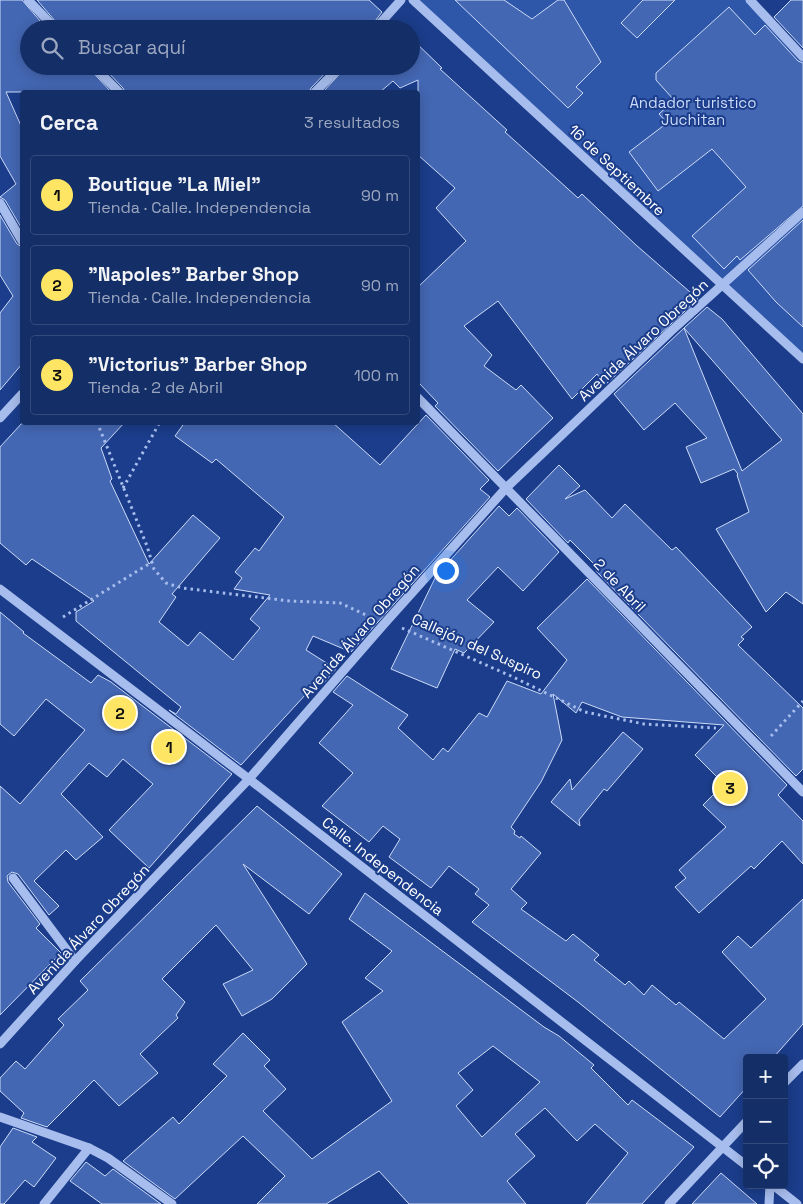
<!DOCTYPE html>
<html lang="es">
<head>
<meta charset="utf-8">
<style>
  body { margin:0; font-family:"Space Grotesk",sans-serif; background:#1d366e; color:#f1f3f6 }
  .controls { position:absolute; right:15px; bottom:15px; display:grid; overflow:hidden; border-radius:5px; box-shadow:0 2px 12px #0003 }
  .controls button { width:45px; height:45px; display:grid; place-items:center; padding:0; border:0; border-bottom:1px solid #334a7c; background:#142e68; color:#f1f3f6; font:25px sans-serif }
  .you { position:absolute; left:445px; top:570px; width:18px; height:18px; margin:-12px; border:4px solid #fff; border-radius:50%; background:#1a73e8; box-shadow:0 0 0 8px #1a73e833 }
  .badge { display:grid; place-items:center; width:32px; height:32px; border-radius:50%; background:#fee664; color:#111; font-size:16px; font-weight:700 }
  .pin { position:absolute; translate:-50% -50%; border:2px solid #fff; box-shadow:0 1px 5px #0006 }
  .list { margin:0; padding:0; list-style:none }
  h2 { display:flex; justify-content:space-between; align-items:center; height:65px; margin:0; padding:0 20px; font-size:21px }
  h2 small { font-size:16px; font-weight:400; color:#9da8c0 }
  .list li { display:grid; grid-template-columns:32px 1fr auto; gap:15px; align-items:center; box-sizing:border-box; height:80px; margin:0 10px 10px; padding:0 10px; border:1px solid #334a7c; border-radius:5px }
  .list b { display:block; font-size:19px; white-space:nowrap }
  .list p { margin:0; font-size:16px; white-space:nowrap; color:#9da8c0 }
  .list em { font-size:16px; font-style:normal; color:#9da8c0 }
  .icon { flex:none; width:28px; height:28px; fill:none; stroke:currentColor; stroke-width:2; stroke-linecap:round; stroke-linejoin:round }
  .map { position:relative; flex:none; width:803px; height:1204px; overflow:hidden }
  .search { position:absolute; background:#142e68; box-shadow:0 2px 12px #0003; left:20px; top:20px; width:400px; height:55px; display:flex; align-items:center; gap:12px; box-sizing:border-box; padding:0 18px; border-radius:28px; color:#9da8c0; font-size:19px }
  .panel { position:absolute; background:#142e68; box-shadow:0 2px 12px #0003; left:20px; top:90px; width:400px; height:335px; border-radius:5px }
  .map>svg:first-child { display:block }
  .green { fill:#2e56a9 }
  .building { fill:#4467b3; stroke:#ccdbf9; fill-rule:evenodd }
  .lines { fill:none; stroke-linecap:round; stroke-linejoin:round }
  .path { stroke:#a7bded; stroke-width:3; stroke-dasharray:2.5 4; stroke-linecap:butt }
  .minor { stroke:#a7bded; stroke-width:9 }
  .labels { text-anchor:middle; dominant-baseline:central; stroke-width:4; stroke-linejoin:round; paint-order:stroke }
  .park-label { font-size:15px; fill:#ccdbf9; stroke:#1b3d8b }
  .street-label { font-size:15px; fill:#fff; stroke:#1b3d8b }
</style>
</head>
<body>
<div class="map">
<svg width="803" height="1204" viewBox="0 0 803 1204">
  <rect width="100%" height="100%" fill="#1b3d8b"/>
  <polygon class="green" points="413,0 750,0 803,57 803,359"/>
  <g class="building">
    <polygon points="0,0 22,0 47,29 29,29 29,66 87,66 111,92 6,92 22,128 22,229 5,200 0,197 16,184 0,156"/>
    <polygon points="37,0 369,0 382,12 369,29 62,29"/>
    <polygon points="455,0 504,0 532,19 558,0 564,0 601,62 576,87 583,93 568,108"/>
    <polygon points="643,0 675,0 637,38 621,23"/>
    <polygon points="791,0 803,0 803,48 774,17"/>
    <polygon points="729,7 755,35 765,25 798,61 803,63 803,206 740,260 737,256 724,269 692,236 746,187 712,149 658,191 629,152 667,123 659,114 674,100 656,80 656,73"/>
    <polygon points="411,38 442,68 440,69 507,130 505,132 578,198 582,194 636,245 698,299 605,385 597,374 572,399 498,301 464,326 492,355 484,366 516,390 521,385 553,418 498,471 435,406 438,403 418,382 418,287 466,241 436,208 455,188 418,155 418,80 400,88 393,81 380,92 323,92 347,66 411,66"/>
    <polygon points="102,66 332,66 311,88 309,92 125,92 123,88"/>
    <polygon points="0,215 17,244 22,247 22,364 0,390 0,313 13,296 0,275"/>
    <polygon points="803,220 803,327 776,302 748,270"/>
    <polygon points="707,307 722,319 803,414 803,604 786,592 766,612 716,529 749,512 737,475 738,474 734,469 701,483 686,447 707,438 675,403 644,430 614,394 684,328 742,471 782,440 684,328"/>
    <polygon points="426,415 489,480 480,489 490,497 351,652 313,636 306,650 336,669 323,684 318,681 241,765 169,710 176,714 181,707 76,621 76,612 94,601 32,559 26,565 0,543 0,447 23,422 125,422 101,448 112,479 110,481 149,564 193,515 220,538 172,594 176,597 159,622 188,646 200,632 233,660 260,628 250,619 270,595 234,589 242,578 235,572 255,548 259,551 284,517 216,459 212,463 175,436 185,422 332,422 380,465"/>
    <polygon points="559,465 580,486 565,499 585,490 612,518 625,504 672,550 676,547 752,627 741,637 744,639 738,645 803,708 803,769 796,776 596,571 598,568 570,540 568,543 526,499"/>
    <polygon points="499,506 509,516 517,508 559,552 523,591 498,567 467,600 494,622 464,653 455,649 437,688 391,669 436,576"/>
    <polygon points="587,579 787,785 778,795 803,821 803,864 782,841 754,869 751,866 699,913 675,887 686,878 679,870 726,827 703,805 724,784 695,755 724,725 622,717 582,702 576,713 553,694 562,740 541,782 511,827 515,831 514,834 520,838 521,836 541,853 511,889 527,903 521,909 566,941 573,934 599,955 594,960 625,985 629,981 644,995 652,985 676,1005 679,1002 724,1039 766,999 722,952 738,936 751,948 803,899 803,1024 773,1058 747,1058 747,1087 720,1117 578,1002 472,922 489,905 475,894 479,889 449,866 431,888 389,857 400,839 383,826 369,842 322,806 353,773 319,743 353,705 333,692 347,676 408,715 398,728 433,760 443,748 448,752 479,713 487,717 507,681 541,694 567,660 537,628"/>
    <polygon points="0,612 24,632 23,633 91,683 98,675 111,682 232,774 149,868 109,830 153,784 123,759 107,777 89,763 61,794 103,837 76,860 66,850 34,881 59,906 49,915 18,874 12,872 7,876 8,882 40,924 36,928 61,953 0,1015 0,786 20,804 85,730 46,699 14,736 0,724"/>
    <polygon points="623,732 643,749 607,791 604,789 579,820 580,826 551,802 570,779 572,790"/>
    <polygon points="257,806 342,874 309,914 243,864 307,964 272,999 242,1016 223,984 253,970 216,925 162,979 185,1002 176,1015 178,1018 140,1054 158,1073 119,1106 94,1080 47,1127 21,1118 24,1113 0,1091 0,1078 16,1061 25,1069 64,1025 58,1019 88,990 80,981"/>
    <path d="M 365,893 L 544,1027 L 559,1036 L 594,1065 L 591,1068 L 628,1105 L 632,1100 L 694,1147 L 642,1204 L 586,1204 L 628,1153 L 595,1124 L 577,1141 L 545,1108 L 515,1134 L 535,1156 L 507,1181 L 526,1204 L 409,1204 L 379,1171 L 326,1204 L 257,1204 L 285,1176 L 243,1136 L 175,1199 L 123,1161 L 173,1117 L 179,1124 L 227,1076 L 213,1064 L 243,1033 L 270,1060 L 264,1066 L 286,1089 L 263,1111 L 312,1159 L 392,1101 L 342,1022 L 383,991 L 365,978 L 392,951 L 349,919 ZM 493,1046 L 540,1082 L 482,1137 L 456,1106 L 473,1090 L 458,1073 Z"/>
    <polygon points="13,1128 37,1137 32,1142 56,1158 34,1187 25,1180 4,1204 0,1204 0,1147"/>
    <polygon points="86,1162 105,1176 113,1169 161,1204 102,1204 70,1181"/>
    <polygon points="721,1173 757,1204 692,1204"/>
  </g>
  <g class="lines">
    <g class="path">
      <polyline points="97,422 147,546 154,569 166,583 182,588 290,601 340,603 368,616"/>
      <polyline points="123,488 160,422"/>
      <polyline points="63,617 152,562"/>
      <polyline points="402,628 511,676 585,712 644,724 716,728"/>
      <polyline points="771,736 803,701"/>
    </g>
    <g class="minor">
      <polyline points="28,0 56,29"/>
      <polyline points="413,0 803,359"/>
      <polyline points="750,0 803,57"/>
      <polyline points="375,29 401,0"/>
      <polyline points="93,66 119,92"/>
      <polyline points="315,92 341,66"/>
      <polyline points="0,203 22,241"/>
      <polyline points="418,398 803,792"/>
      <polyline points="0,418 22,394"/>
      <polyline points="0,589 249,779 747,1166"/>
      <polyline points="13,878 75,961"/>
      <polyline points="0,1044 75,961 249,779 384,624 506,488 670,332 803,212"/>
      <polyline points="784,1083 803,1064"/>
      <polyline points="0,1117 89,1148 108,1158 172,1204"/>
      <polyline points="773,1185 797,1204"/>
      <polyline points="44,1204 89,1148"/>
      <polyline points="669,1204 747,1121"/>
      <polyline points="769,1204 770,1185"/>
    </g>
  </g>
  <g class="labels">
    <g class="park-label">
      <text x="693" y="102">Andador turistico<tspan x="693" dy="17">Juchitan</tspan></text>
    </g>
    <g class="street-label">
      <text transform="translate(617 170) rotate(43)">16 de Septiembre</text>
      <text transform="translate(643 340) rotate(-43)">Avenida Álvaro Obregón</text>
      <text transform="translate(620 585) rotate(46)">2 de Abril</text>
      <text transform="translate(360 631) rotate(-49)">Avenida Álvaro Obregón</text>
      <text transform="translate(477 646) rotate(24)">Callejón del Suspiro</text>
      <text transform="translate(383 866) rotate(38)">Calle. Independencia</text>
      <text transform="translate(88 929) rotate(-47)">Avenida Álvaro Obregón</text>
    </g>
  </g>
</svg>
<div class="controls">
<button>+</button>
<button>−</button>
<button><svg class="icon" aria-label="locate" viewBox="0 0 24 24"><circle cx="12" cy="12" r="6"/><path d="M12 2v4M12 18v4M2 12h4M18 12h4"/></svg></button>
</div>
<div class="you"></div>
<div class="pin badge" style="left:169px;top:747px">1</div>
<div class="pin badge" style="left:120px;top:713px">2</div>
<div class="pin badge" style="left:730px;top:788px">3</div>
<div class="search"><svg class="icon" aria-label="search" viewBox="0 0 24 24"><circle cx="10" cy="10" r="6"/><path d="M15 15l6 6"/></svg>Buscar aquí</div>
<section class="panel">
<h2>Cerca<small>3 resultados</small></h2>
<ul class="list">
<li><span class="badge">1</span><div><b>Boutique &quot;La Miel&quot;</b><p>Tienda · Calle. Independencia</p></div><em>90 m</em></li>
<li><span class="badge">2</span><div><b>&quot;Napoles&quot; Barber Shop</b><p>Tienda · Calle. Independencia</p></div><em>90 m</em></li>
<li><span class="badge">3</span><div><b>&quot;Victorius&quot; Barber Shop</b><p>Tienda · 2 de Abril</p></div><em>100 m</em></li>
</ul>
</section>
</div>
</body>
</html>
